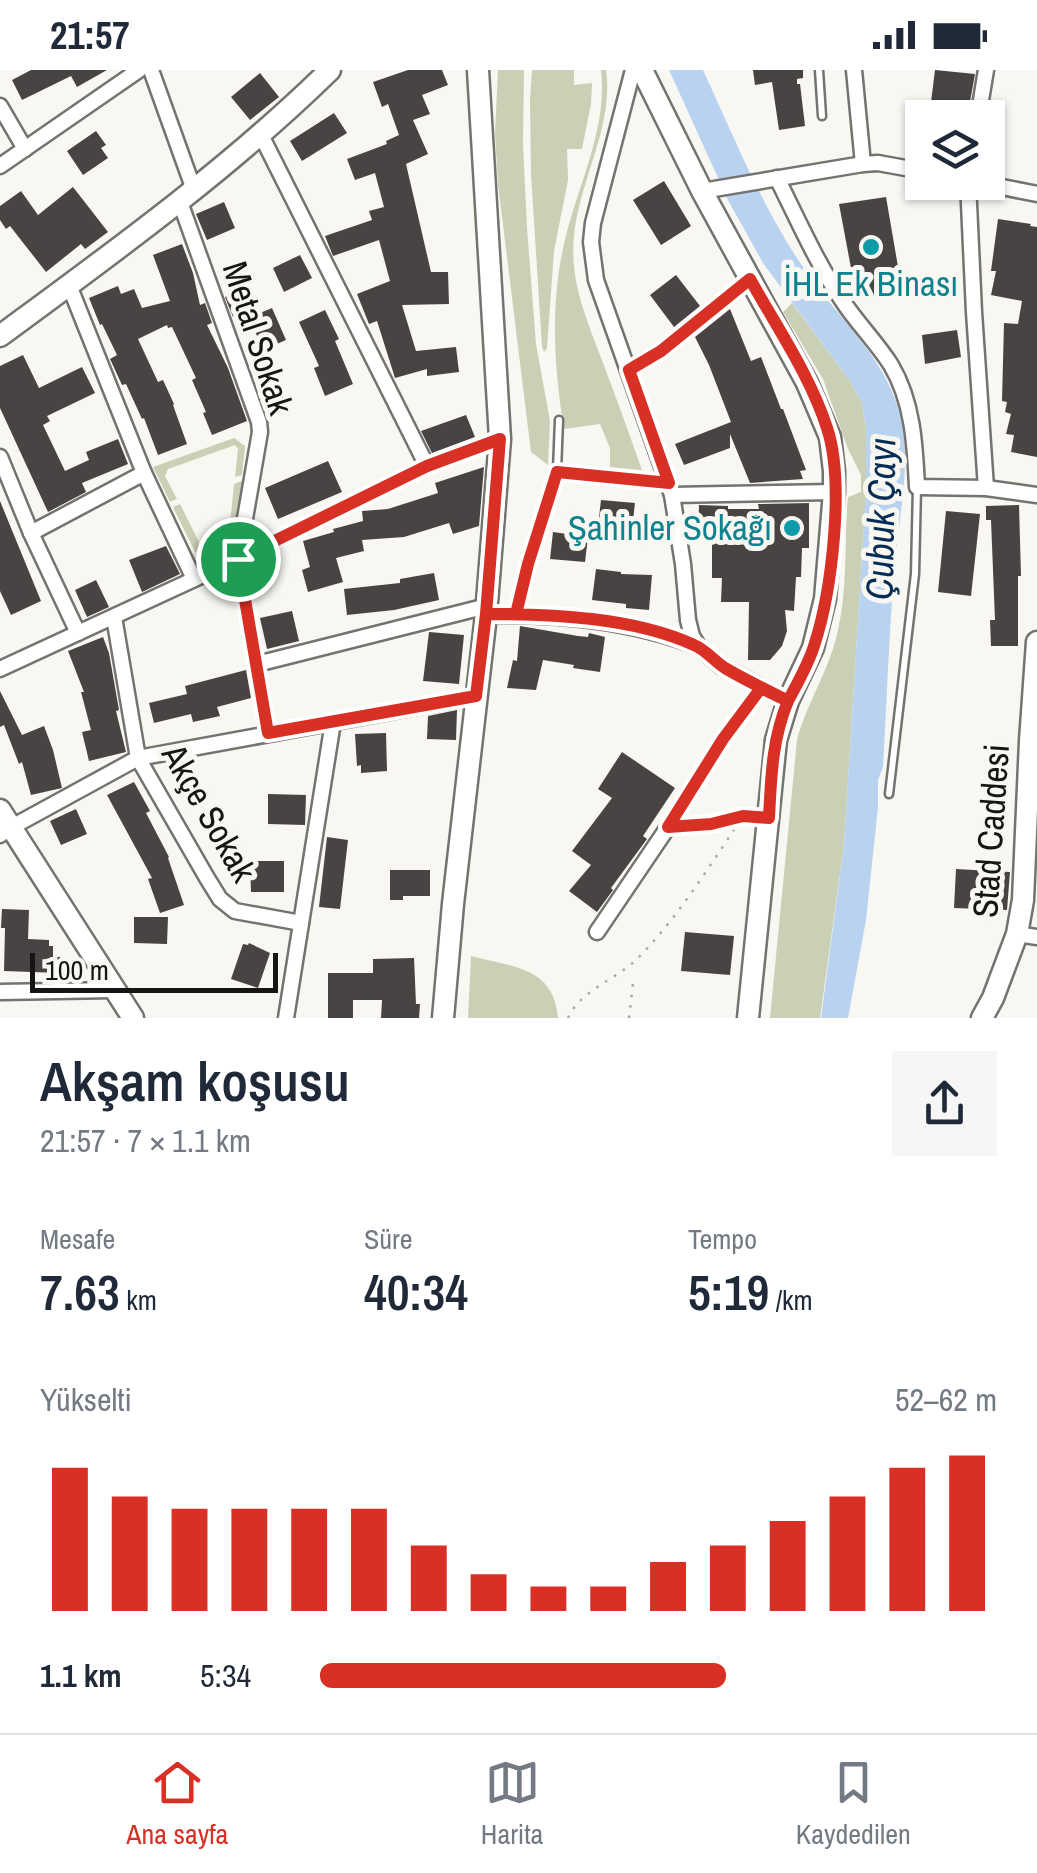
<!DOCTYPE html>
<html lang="tr">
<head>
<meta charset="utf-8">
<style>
  :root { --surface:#fff; --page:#f6f6f7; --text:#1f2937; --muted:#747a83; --line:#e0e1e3; --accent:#d93025 }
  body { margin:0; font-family:"Archivo Narrow",sans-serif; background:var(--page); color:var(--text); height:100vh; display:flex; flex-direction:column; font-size:38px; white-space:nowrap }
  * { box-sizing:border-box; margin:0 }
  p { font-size:32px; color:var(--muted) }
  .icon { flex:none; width:55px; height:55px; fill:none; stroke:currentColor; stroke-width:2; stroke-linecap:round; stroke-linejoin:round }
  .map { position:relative; height:948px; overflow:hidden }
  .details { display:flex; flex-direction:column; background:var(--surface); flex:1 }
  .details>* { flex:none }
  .tools { position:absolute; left:905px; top:30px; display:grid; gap:20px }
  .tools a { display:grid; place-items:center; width:100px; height:100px; border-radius:0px; background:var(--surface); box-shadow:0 2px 8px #0004; font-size:50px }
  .scale { position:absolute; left:30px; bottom:25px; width:248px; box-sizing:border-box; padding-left:10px; border:5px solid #161514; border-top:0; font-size:28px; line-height:35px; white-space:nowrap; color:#161514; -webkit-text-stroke:8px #f8f7f2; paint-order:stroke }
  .pin { position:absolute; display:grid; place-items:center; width:85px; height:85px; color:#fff; margin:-42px; border:5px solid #fff; border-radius:50%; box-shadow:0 2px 10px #0007 }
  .round { display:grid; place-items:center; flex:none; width:105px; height:105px; border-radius:0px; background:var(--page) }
  .overview { display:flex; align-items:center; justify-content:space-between; height:170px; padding:0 40px }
  h1 { font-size:55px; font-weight:600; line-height:75px }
  .figures { display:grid; grid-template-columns:repeat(3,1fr); gap:15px; height:170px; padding:10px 40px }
  .figures div { display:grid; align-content:center }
  .figures b { font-size:50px; font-weight:600 }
  .figures small { font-size:28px; font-weight:400 }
  .figures p { font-size:28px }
  .chart { height:280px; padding:20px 40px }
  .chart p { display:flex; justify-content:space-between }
  .chart svg { width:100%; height:180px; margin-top:10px; stroke:var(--accent); stroke-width:6 }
  ul { padding:0 40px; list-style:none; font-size:32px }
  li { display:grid; grid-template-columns:160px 120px 1fr; align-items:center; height:75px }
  li i { height:25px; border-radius:12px; background:var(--accent) }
  .status { display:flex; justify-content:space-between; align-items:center; height:70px; padding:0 50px; background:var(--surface); direction:ltr }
  .status svg { height:28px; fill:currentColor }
  .tabs { display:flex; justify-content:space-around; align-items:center; height:140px; border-top:2px solid var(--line); background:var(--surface); font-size:28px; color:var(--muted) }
  .tabs a { display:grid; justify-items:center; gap:5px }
  .tabs .active { color:var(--accent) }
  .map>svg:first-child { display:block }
</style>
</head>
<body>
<div class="status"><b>21:57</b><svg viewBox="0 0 49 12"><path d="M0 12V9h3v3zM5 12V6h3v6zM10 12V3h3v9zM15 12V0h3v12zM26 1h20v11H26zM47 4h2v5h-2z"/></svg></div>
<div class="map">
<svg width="1037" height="948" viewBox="0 0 1037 948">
  <rect width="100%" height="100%" fill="#f8f7f2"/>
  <g fill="#cad0b5">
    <polygon points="498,0 524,0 523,74 527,158 536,274 550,351 548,395 531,382 498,114 495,63"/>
    <polygon points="532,0 574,0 574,15 592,13 591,34 582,79 567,79 568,110 554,181 547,278 544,282 542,277 531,104 530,30"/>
    <path d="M601 0H606C614 57 579 111 574 166 569 212 588 252 603 293 617 330 630 366 643 403L610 400V378L600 354 564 359C554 298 550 235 564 174 577 116 608 60 601 0Z"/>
    <path d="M792 233 850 311 862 333 866 358V422L844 775 820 948H770L797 670C807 632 830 599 838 560 848 516 844 471 848 427L861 422V405L848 379 823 309 783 242Z"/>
    <polygon points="234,368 245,376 242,405 235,407 238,379 235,375 168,399 165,406 177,429 170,432 153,397"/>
    <path d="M242 411C238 447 245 487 195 482L173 437 180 434 200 474C210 475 223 471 229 464L234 414Z"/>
    <path d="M471 886C513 897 554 897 558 948H468Z"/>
  </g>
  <path fill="#b8d2f0" d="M669 0H703C734 67 764 142 807 203 839 249 883 285 899 341 913 386 899 446 895 492 889 560 887 629 883 697L878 710V737L866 850 848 948H821L844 775 866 422V358L862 333 850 311 763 193 729 132Z"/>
  <g fill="#484443">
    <polygon points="31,0 107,0 77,17 71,6 22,30 12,10"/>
    <polygon points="408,0 442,0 448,15 422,25 430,44 413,50 428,84 406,94 431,202 448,202 449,234 402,235 416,281 456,277 459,302 427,306 427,299 395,308 377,251 369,254 357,224 390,211 379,170 333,186 325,166 372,150 369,141 384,137 375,103 355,110 347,89 387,74 386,71 399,65 388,34 382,37 373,12"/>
    <polygon points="753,0 803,0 803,8 797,9 797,14 800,14 805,56 779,60 772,12 755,15"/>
    <polygon points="935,0 975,4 969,37 931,32"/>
    <polygon points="260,3 279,27 250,50 231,27"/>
    <polygon points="334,43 347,63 302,91 290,71"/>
    <polygon points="96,61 106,75 101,78 108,88 83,105 67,81"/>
    <polygon points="664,111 691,156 661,175 633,130"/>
    <polygon points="73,117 108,162 85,179 81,174 46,202 10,156 6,159 0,150 0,136 21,121 38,145"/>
    <polygon points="886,127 902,220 857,230 839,134"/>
    <polygon points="224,132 235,158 207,170 196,144"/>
    <polygon points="998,149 1031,154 1030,156 1037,157 1037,387 1011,382 1014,365 1006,364 1011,344 1005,342 1007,332 1002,331 1004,253 1018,254 1022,231 991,225 996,201 991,201"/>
    <polygon points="182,174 193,203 200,235 205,233 212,253 207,255 228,298 247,351 212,365 203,343 206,342 192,310 196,308 172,257 168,258 167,255 138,269 158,312 163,310 174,334 173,335 187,374 158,385 144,348 142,349 126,314 122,315 111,291 110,289 117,285 102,254 100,255 89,228 118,216 121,224 134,219 142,238 170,231 153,185"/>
    <polygon points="300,185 312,208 284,222 273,198"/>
    <polygon points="676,205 700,236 674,257 650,225"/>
    <polygon points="253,218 260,243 272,238 286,270 263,280 247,242 233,247 225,227"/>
    <polygon points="730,239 751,291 761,287 781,339 783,339 806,400 800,401 803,409 750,413 730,364 730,378 684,395 675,374 731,352 709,295 695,267"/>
    <polygon points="325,240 339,269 335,271 353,314 325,326 314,298 319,296 299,252"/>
    <polygon points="957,260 961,287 925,294 922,265"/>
    <polygon points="23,285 39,318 82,297 95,323 47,346 50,351 43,355 65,401 89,390 86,382 118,369 128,394 82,413 86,422 48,442 0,338 0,296"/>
    <polygon points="466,345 475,367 432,383 421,361"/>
    <polygon points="328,391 342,422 278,449 265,418"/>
    <polygon points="484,397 479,456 453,464 449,453 404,467 362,470 364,481 336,488 343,512 308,522 302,500 310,497 303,471 334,462 333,459 363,451 362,441 388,439 438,423 435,413"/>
    <polygon points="601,430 635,433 631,468 597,465"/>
    <polygon points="0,431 41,531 11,545 0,521"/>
    <polygon points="809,433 809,478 802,478 801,507 796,507 794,541 785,540 787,561 782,576 770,590 748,590 749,532 721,532 722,508 712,508 712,465 698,465 699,435 728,436 728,439 759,439 758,434"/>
    <polygon points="1019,435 1021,506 1018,506 1018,576 991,576 990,550 995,550 991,450 986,450 986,436"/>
    <polygon points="946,441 980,444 971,526 938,522"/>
    <polygon points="553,462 588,467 585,492 550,489"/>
    <polygon points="166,476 180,504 142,522 129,490"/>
    <polygon points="596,499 621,502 621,504 652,505 649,540 626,538 626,534 592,530"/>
    <polygon points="434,503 439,530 394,540 347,545 344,519 400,513 400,509"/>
    <polygon points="96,510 109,537 87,547 75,520"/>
    <polygon points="292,541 299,571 267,579 260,548"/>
    <polygon points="520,556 578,566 588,567 589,563 605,567 600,602 573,598 574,595 543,590 536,620 507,618 513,590 517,591"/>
    <polygon points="429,562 464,565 459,614 423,611"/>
    <polygon points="103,567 109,583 119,640 116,641 126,682 89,691 82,662 91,660 81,622 84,622 68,581"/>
    <polygon points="246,600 251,628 217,637 220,646 193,652 191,644 154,653 149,633 187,624 185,616"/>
    <polygon points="0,621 22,665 44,656 53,680 62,718 31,725 22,692 19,694 4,655 0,657"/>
    <polygon points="457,640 456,670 427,669 428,646"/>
    <polygon points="386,663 387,701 361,703 361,695 357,696 355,664"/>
    <polygon points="622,682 675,718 643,766 647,769 611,818 613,820 597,842 569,821 591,795 572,781 612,728 598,719"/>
    <polygon points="134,712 150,741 146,743 169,787 168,788 184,835 160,843 148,809 152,808 107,725"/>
    <polygon points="268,724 306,725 305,755 268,754"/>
    <polygon points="76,739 87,764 61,775 50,751"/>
    <polygon points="327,767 348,770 340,839 319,837"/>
    <polygon points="250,791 284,791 284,822 251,822"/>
    <polygon points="956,799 1010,802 1007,840 954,838"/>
    <polygon points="390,800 430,800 430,826 403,826 403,830 390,830"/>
    <polygon points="2,839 29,840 28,869 49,870 49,876 53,876 53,887 60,887 60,903 4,901 5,858 1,858"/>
    <polygon points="134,847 168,847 167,874 134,873"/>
    <polygon points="685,862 734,866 730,905 681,901"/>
    <polygon points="249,873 270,883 258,918 231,909 243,874 248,875"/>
    <polygon points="414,888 416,934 420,934 419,948 381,948 382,930 353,930 353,948 328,948 328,903 373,903 373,889"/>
  </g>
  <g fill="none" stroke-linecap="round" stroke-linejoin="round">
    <defs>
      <g id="lane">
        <polyline points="819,0 822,46"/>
        <polyline points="557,401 559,350"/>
        <polyline points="889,724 915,504 917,417"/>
        <polyline points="669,757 711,753 743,746 766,748"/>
      </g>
      <g id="street">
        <polyline points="151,0 194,120"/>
        <polyline points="633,0 593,153 591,172 596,210 672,425 683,494 688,550 692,566 699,577 721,596 788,631"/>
        <polyline points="854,0 863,94"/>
        <polyline points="0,36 25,79"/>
        <polyline points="978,48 986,0"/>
        <polyline points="261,65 427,396"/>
        <polyline points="0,96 139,0"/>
        <path d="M777 108C798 150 817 194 844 233 858 254 877 273 891 295 913 332 915 375 917 417L986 418 1037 425"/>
        <polyline points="968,112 974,242 986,418"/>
        <polyline points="977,112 1037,124"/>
        <polyline points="702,121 863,94 878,93 922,101"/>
        <polyline points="180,132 259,352 260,362 238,489 268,663"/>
        <polyline points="69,215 144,403 194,509"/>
        <polyline points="629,300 661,281 750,209"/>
        <polyline points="0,387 31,463 78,563"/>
        <polyline points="672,425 834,422"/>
        <polyline points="31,463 144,403"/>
        <polyline points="516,544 528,494 557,402 669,413"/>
        <path d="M486 545C558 544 631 550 699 577"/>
        <polyline points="114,547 138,688 207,808 220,829 235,841 301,853"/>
        <polyline points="257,594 487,536"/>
        <polyline points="0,599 238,489 427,396 500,369"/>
        <polyline points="0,765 10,758 138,688 476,626"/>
        <polyline points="597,862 668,757 723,669 761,618"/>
        <polyline points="1017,864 1037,867"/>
        <polyline points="0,922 114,920"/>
        <polyline points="286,948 333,652"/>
      </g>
      <g id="secondary">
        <polyline points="642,0 702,121 807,313 830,367 834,401 834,422 825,529 813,578 788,631 776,670 748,948"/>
        <path d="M0 266C114 182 229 99 330 0"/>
        <polyline points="0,740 133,948"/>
        <polyline points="443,948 453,834 486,545 500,369 478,0"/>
        <polyline points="982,948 993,928 1017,864 1023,830 1030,671 1037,572"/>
      </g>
    </defs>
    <use href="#lane" stroke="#74736f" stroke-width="11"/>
    <use href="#street" stroke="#74736f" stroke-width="19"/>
    <use href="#secondary" stroke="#74736f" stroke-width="25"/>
    <g stroke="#a9a8a4" stroke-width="2.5" stroke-dasharray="2.5 8" stroke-linecap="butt">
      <path d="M568 948C581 919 617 910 639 887 676 849 705 803 734 760"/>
      <polyline points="629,948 633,913"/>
    </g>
    <use href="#lane" stroke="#fff" stroke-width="6"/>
    <use href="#street" stroke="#fff" stroke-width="14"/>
    <use href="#secondary" stroke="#fff" stroke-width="20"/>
  </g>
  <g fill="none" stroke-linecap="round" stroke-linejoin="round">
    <defs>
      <path id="route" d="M238 489 268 663 476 626 486 544C552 544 633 547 694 575 706 580 714 591 725 598 745 610 767 620 788 631 772 669 771 708 769 748L743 746 711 754 668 757 723 669 761 618 788 631C797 614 808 595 814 576 832 521 845 412 827 358 810 305 776 256 750 209L661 281 629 300 669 413 557 402 528 494 516 544H486L500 369 427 396 238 489"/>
    </defs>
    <use href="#route" stroke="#fff" stroke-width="20"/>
    <use href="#route" stroke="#d93025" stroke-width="12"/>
  </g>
  <g fill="#0f9aa8" stroke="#f8f7f2" stroke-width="4">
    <circle cx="871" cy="177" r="10"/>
    <circle cx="792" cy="458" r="10"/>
  </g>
  <g text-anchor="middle" stroke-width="10" stroke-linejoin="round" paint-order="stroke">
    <g font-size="35" fill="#0d838f" stroke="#f8f7f2">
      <text x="871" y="226">İHL Ek Binası</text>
      <text x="772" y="470" text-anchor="end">Şahinler Sokağı</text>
    </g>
    <g font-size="35" fill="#161514" stroke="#f8f7f2">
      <text transform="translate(258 268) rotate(72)" y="12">Metal Sokak</text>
      <text transform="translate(209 743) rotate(60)" y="12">Akçe Sokak</text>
      <text transform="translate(991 761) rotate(-86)" y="12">Stad Caddesi</text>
    </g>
    <g font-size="38" font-style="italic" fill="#062e54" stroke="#f8f7f2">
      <text transform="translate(881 449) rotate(-89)" y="13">Çubuk Çayı</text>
    </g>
  </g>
</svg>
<div class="tools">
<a><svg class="icon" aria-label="layers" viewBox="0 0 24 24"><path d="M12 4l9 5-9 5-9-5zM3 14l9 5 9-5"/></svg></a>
</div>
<div class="scale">100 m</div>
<div class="pin" style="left:238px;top:489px;background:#1e9e55"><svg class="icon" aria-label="arrive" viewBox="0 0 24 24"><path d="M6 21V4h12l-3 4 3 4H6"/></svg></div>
</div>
<section class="details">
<div class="overview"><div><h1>Akşam koşusu</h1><p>21:57 · 7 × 1.1 km</p></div><a class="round"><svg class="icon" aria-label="share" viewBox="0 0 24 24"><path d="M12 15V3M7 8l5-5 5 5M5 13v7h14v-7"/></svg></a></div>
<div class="figures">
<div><p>Mesafe</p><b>7.63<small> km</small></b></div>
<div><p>Süre</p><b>40:34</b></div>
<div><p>Tempo</p><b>5:19<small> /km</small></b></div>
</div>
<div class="chart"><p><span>Yükselti</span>52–62 m</p>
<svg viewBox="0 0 160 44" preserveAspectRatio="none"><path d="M5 44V9M15 44V16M25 44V19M35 44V19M45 44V19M55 44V19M65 44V28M75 44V35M85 44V38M95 44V38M105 44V32M115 44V28M125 44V22M135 44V16M145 44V9M155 44V6"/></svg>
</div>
<ul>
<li><b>1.1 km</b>5:34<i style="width:60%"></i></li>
</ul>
</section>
<nav class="tabs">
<a class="active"><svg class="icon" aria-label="home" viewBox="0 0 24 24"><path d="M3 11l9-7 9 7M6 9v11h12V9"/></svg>Ana sayfa</a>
<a><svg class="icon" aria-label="map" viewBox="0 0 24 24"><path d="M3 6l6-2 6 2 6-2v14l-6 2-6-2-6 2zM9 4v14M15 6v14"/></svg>Harita</a>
<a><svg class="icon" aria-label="saved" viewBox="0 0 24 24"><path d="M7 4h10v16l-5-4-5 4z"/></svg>Kaydedilen</a>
</nav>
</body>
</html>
